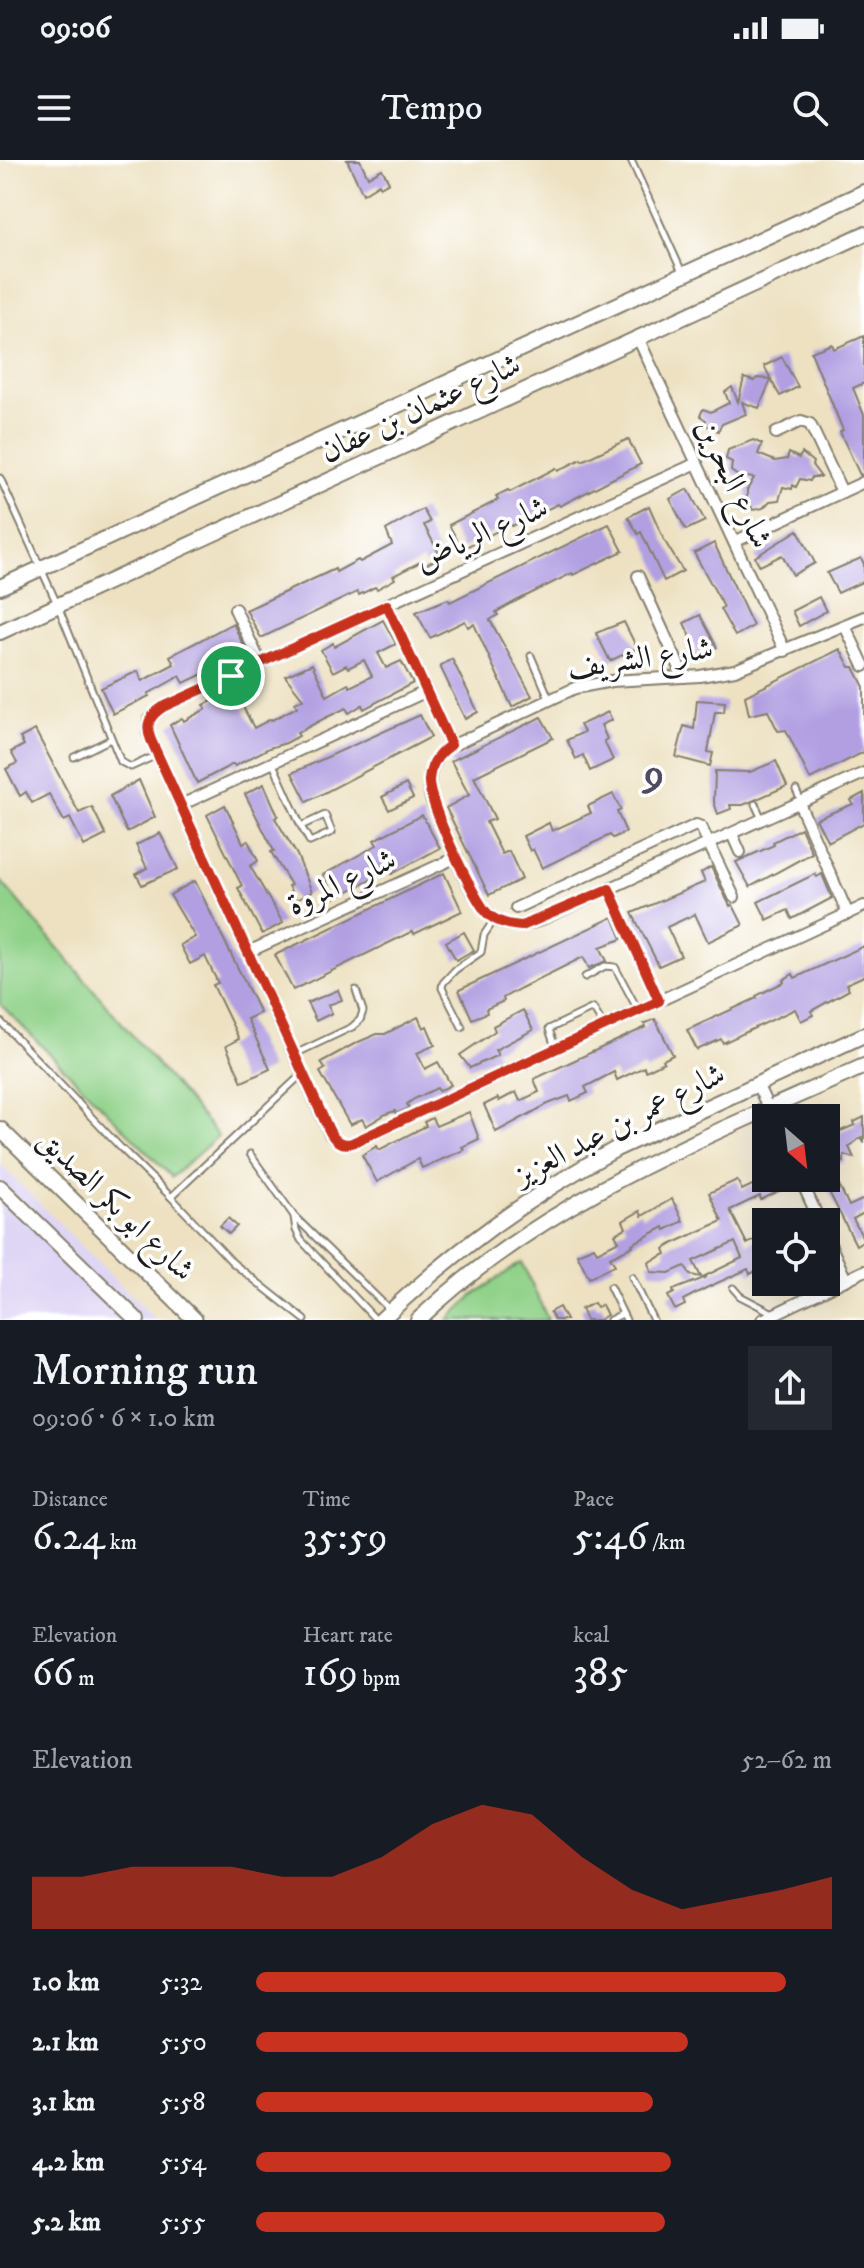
<!DOCTYPE html>
<html lang="en">
<head>
<meta charset="utf-8">
<style>
  :root { --surface:#171b24; --page:#242831; --text:#f1f3f6; --muted:#9ea1a6; --accent:#c8321e }
  body { margin:0; font-family:"IM FELL DW Pica",Amiri,serif; background:var(--page); color:var(--text); height:100vh; display:flex; flex-direction:column; font-size:30px; white-space:nowrap }
  * { box-sizing:border-box; margin:0 }
  p { font-size:26px; color:var(--muted) }
  .icon { flex:none; width:44px; height:44px; fill:none; stroke:currentColor; stroke-width:2; stroke-linecap:round; stroke-linejoin:round }
  .map { position:relative; height:1160px; overflow:hidden }
  .details { display:flex; flex-direction:column; background:var(--surface); flex:1 }
  .details>* { flex:none }
  .needle { width:52px; rotate:152deg }
  .controls { position:absolute; left:752px; top:944px; display:grid; gap:16px }
  .controls a { display:grid; place-items:center; width:88px; height:88px; border-radius:0px; background:var(--surface); box-shadow:0 8px 32px #0002; font-size:40px }
  .pin { position:absolute; display:grid; place-items:center; width:68px; height:68px; color:#fff; margin:-34px; border:4px solid #fff; border-radius:50%; box-shadow:0 2px 8px #0007 }
  .round { display:grid; place-items:center; flex:none; width:84px; height:84px; border-radius:0px; background:var(--page) }
  .head { display:flex; align-items:center; justify-content:space-between; height:136px; padding:0 32px }
  h1 { font-size:44px; font-weight:600; line-height:60px }
  .figures { display:grid; grid-template-columns:repeat(3,1fr); gap:12px; height:136px; padding:8px 32px }
  .figures div { display:grid; align-content:center }
  .figures b { font-size:40px; font-weight:600 }
  .figures small { font-size:22px; font-weight:400 }
  .figures p { font-size:22px }
  .chart { height:224px; padding:16px 32px }
  .chart p { display:flex; justify-content:space-between }
  .chart svg { width:100%; height:144px; margin-top:8px; fill:var(--accent); opacity:.7 }
  ul { padding:0 32px; list-style:none; font-size:26px }
  li { display:grid; grid-template-columns:128px 96px 1fr; align-items:center; height:60px }
  li i { height:20px; border-radius:10px; background:var(--accent) }
  .status { display:flex; justify-content:space-between; align-items:center; height:56px; padding:0 40px; background:var(--surface); direction:ltr }
  .status svg { height:22px; fill:currentColor }
  header { display:flex; justify-content:space-between; align-items:center; height:104px; padding:0 32px; background:var(--surface); font-size:36px; font-weight:600 }
  .map>svg:first-child { display:block }
</style>
</head>
<body>
<div class="status"><b>09:06</b><svg viewBox="0 0 49 12"><path d="M0 12V9h3v3zM5 12V6h3v6zM10 12V3h3v9zM15 12V0h3v12zM26 1h20v11H26zM47 4h2v5h-2z"/></svg></div>
<header><svg class="icon" aria-label="menu" viewBox="0 0 24 24"><path d="M4 6h16M4 12h16M4 18h16"/></svg>Tempo<svg class="icon" aria-label="search" viewBox="0 0 24 24"><circle cx="10" cy="10" r="6"/><path d="M15 15l6 6"/></svg></header>
<div class="map">
<svg width="864" height="1160" viewBox="0 0 864 1160">
  <rect width="100%" height="100%" fill="#fff"/>
  <filter id="ink" filterUnits="userSpaceOnUse"><feTurbulence type="fractalNoise" baseFrequency=".0125" numOctaves="2"/><feDisplacementMap in="SourceGraphic" scale="16" xChannelSelector="R" yChannelSelector="G"/><feConvolveMatrix kernelMatrix="1 2 1 2 8 2 1 2 1" color-interpolation-filters="sRGB"/></filter>
  <filter id="wash" filterUnits="userSpaceOnUse"><feTurbulence type="fractalNoise" baseFrequency=".006" numOctaves="4" result="noise"/><feDisplacementMap in="SourceGraphic" scale="32" xChannelSelector="R" yChannelSelector="G"/><feGaussianBlur stdDeviation="1.8" result="paint"/><feColorMatrix in="noise" values="0 0 0 0 0 0 0 0 0 0 0 0 0 0 0 0 0 1.4 0 .05"/><feComposite in="paint" operator="in"/></filter>
  <g filter="url(#wash)">
    <rect width="100%" height="100%" fill="#ede1c1"/>
    <polygon fill="#dfd5f5" points="0,1004 156,1160 0,1160"/>
    <g fill="#90d289" stroke="#567752" stroke-width="2">
      <polygon points="0,720 218,976 172,1017 0,844"/>
      <polygon points="522,1102 548,1160 448,1160 475,1134"/>
    </g>
    <g id="blocks">
      <g fill="#b19fe2">
        <polygon points="347,0 360,0 368,17 382,9 389,22 380,27 379,24 363,34"/>
        <polygon points="864,176 864,223 853,228 864,255 864,314 860,315 840,272 843,270 811,192 832,184 834,189"/>
        <polygon points="782,197 798,227 780,236 771,220 759,248 742,242 746,254 722,264 718,271 704,264 706,260 700,256 703,249 711,252 729,243 725,232 732,227 738,242 744,218 754,221 757,218 771,219 764,206"/>
        <polygon points="628,279 641,304 560,346 558,344 512,366 511,364 462,389 449,365 498,340 496,336 508,330 510,332 556,308 558,311 581,299 582,301"/>
        <polygon points="753,280 762,284 758,294 775,301 787,299 789,293 799,298 802,293 813,302 812,305 821,317 812,317 810,321 800,319 796,327 793,325 792,329 783,327 779,340 770,341 763,348 753,350 747,339 747,330 754,318 738,316 731,311 732,302 726,299 728,290"/>
        <polygon points="688,329 705,361 686,370 670,339"/>
        <polygon points="649,346 664,380 683,411 664,421 641,372 638,374 628,357"/>
        <polygon points="423,349 430,362 424,365 441,397 425,405 422,401 393,416 395,419 377,429 375,427 359,435 357,432 261,478 246,450 335,409 336,412 358,400 360,402 392,385 386,370"/>
        <polygon points="609,364 623,391 573,415 572,413 518,440 496,452 498,455 490,460 532,536 512,547 474,464 468,467 465,461 430,478 416,452 448,439 450,442"/>
        <polygon points="798,370 815,403 793,415 782,395 760,406 755,397"/>
        <polygon points="714,383 753,466 735,476 720,449 724,447 694,393"/>
        <polygon points="861,398 864,404 864,421 838,433 827,413"/>
        <polygon points="819,437 826,451 799,466 792,451"/>
        <polygon points="700,455 717,487 700,497 684,463"/>
        <polygon points="383,460 396,484 378,493 386,508 401,501 413,523 364,549 362,545 349,553 346,548 323,559 297,573 299,576 286,583 269,588 235,606 233,604 197,623 170,565 182,558 184,561 206,549 204,545 234,530 254,568 271,559 272,560 297,547 295,543 303,539 285,516 312,504 327,536 348,524 350,527 372,516 364,500 348,508 346,505 333,512 321,490 333,483 334,487"/>
        <polygon points="624,462 637,488 610,501 596,473"/>
        <polygon points="233,463 247,493 184,523 180,516 148,534 149,536 113,554 101,528 138,511 142,521 174,504 170,496"/>
        <polygon points="840,489 850,507 854,507 864,527 864,592 810,619 786,570 778,571 768,551 749,555 745,536"/>
        <polygon points="452,499 478,552 465,559 440,506"/>
        <polygon points="697,540 725,542 724,552 715,552 708,592 713,593 710,606 676,597 684,566 694,569"/>
        <polygon points="608,552 612,560 601,565 607,579 604,581 613,600 590,611 583,595 576,599 567,580 584,572 580,565"/>
        <polygon points="420,555 431,577 307,642 292,613"/>
        <polygon points="541,557 553,578 474,617 495,659 486,662 502,694 509,691 522,719 489,735 446,648 469,635 451,601"/>
        <polygon points="35,570 79,653 92,647 106,675 84,686 70,658 64,661 49,634 32,643 26,632 20,636 6,609 17,603 11,592 24,585 20,578"/>
        <polygon points="776,601 787,626 743,645 730,645 731,649 718,654 714,642 715,611 750,612"/>
        <polygon points="139,620 155,657 127,672 110,636"/>
        <polygon points="264,624 278,656 275,658 297,695 312,732 296,740 288,726 291,725 271,692 274,691 245,634"/>
        <polygon points="406,624 413,638 389,650 382,637"/>
        <polygon points="864,633 864,663 828,682 816,659 853,644 851,640"/>
        <polygon points="613,634 621,650 617,652 626,672 613,678 610,675 542,708 533,689 530,691 523,676 549,663 552,671 591,653 588,646"/>
        <polygon points="225,645 243,683 248,681 258,701 250,706 283,763 262,774 238,728 242,726 207,655"/>
        <polygon points="422,655 440,688 392,714 390,710 335,738 323,715 377,685 374,680"/>
        <polygon points="801,668 812,693 750,727 736,702 774,685 773,682"/>
        <polygon points="160,673 178,709 142,725 136,714 147,708 136,685"/>
        <polygon points="711,707 727,740 730,746 733,745 743,765 708,782 695,754 667,767 681,796 659,806 632,753 705,722 701,713"/>
        <polygon points="444,713 462,751 414,774 413,771 293,830 275,795"/>
        <polygon points="815,714 817,717 822,714 832,738 792,759 788,750 767,760 758,742"/>
        <polygon points="195,721 260,853 247,859 270,909 242,922 226,886 239,879 213,825 218,823 205,796 190,804 180,785 195,777 170,735"/>
        <polygon points="613,757 622,779 600,787 607,801 589,808 583,797 521,828 503,838 504,841 486,849 487,853 472,859 459,830"/>
        <polygon points="464,772 474,790 456,800 446,782"/>
        <polygon points="864,786 864,816 846,824 849,830 811,851 813,855 801,861 795,849 723,883 721,879 697,890 687,870 757,838 756,836 784,822 783,820 793,814 795,818"/>
        <polygon points="338,830 342,840 328,845 332,853 316,861 307,843"/>
        <polygon points="523,850 533,870 495,890 498,895 470,908 460,895 495,871 493,866"/>
        <polygon points="418,857 423,868 427,866 435,885 417,893 425,909 438,902 451,925 439,931 437,928 414,939 407,944 409,948 396,954 395,951 386,954 366,966 362,959 350,965 320,912 325,909 321,902 356,883 377,874 385,874"/>
        <polygon points="655,859 673,895 663,900 664,902 646,911 644,907 617,920 614,912 585,927 588,933 571,941 569,936 548,944 496,972 484,945 498,938 499,941 516,932 520,941 539,932 534,919 646,867 644,864"/>
        <polygon points="469,952 479,979 462,987 464,990 422,1008 418,999 377,1022 362,995 377,986 379,990 426,966 424,962 432,958 436,966"/>
        <polygon points="864,957 864,983 861,977 849,987 854,998 844,995 844,1002 826,1010 826,994 840,986 831,975 855,965 854,962"/>
        <polygon points="767,1018 788,1018 791,1025 761,1040 760,1036 730,1050 747,1084 762,1076 766,1085 766,1106 750,1114 748,1109 706,1128 683,1140 685,1145 675,1150 668,1136 674,1133 673,1130 707,1117 703,1117 742,1098 735,1082 693,1101 701,1117 690,1115 685,1106 669,1113 651,1112 649,1102 666,1094 664,1089 674,1083 722,1061 709,1033 737,1020 742,1030"/>
        <polygon points="838,1023 849,1046 864,1039 864,1053 853,1059 864,1080 856,1085 827,1028"/>
        <polygon points="672,1039 683,1061 665,1070 664,1067 632,1084 633,1086 610,1097 615,1105 589,1118 577,1094 594,1087 597,1092 619,1081 615,1074 626,1068 623,1061 640,1051 642,1056"/>
        <polygon points="801,1050 807,1062 771,1062 771,1061"/>
        <polygon points="228,1058 237,1066 229,1074 220,1066"/>
        <polygon points="594,1143 597,1147 602,1145 607,1155 599,1160 586,1160 581,1149"/>
        <polygon points="559,1147 566,1160 554,1160 550,1152"/>
      </g>
    </g>
  </g>
  <g filter="url(#ink)">
    <use href="#blocks" fill-opacity="0" stroke="#847e6e" stroke-width="2"/>
    <g fill="none" stroke-linecap="round" stroke-linejoin="round">
      <defs>
        <g id="lane">
          <polyline points="631,0 682,112"/>
          <polyline points="0,318 58,446 121,602 131,607 157,595"/>
          <polyline points="531,496 549,538"/>
          <polyline points="74,597 111,579"/>
          <polyline points="273,604 301,666 325,655 332,672 310,682 301,666"/>
          <polyline points="796,630 801,641"/>
          <polyline points="755,644 762,659"/>
          <polyline points="585,817 605,806 615,807 638,850"/>
          <polyline points="0,861 120,987 171,1037"/>
          <polyline points="462,867 442,828 443,823 455,810 481,792 484,775 494,760"/>
          <polyline points="555,887 549,869 593,848 604,866"/>
          <polyline points="295,894 352,867 360,860 363,851 356,830"/>
          <polyline points="302,914 171,1037 233,1103 305,1160"/>
          <polyline points="250,994 294,1056 390,1150"/>
          <polyline points="294,1057 296,1070 301,1080 376,1160"/>
          <polyline points="632,1117 653,1160"/>
          <polyline points="610,1127 626,1160"/>
          <polyline points="733,1128 740,1136 773,1153"/>
          <polyline points="610,1160 622,1154"/>
        </g>
        <g id="street">
          <polyline points="638,178 785,491"/>
          <polyline points="776,273 801,261 810,264 842,332"/>
          <path d="M697 303 163 547 149 559 148 573 151 580 330 974C336 982 342 986 352 983L864 746"/>
          <polyline points="734,382 864,322"/>
          <polyline points="638,416 684,517"/>
          <polyline points="387,445 451,585"/>
          <polyline points="235,449 260,502"/>
          <path d="M864 457 735 510 700 516 612 521 575 528 445 589C429 605 425 623 433 644 446 672 468 738 491 756 504 768 522 767 538 761L864 613"/>
          <polyline points="845,466 864,506"/>
          <polyline points="799,643 848,754"/>
          <polyline points="181,645 427,531"/>
          <polyline points="732,674 740,692"/>
          <polyline points="609,729 659,841"/>
          <polyline points="516,748 696,665 701,667 734,737"/>
          <polyline points="248,792 457,697"/>
          <polyline points="757,924 773,958"/>
          <polyline points="800,1018 820,1062"/>
          <polyline points="826,1075 846,1120"/>
          <polyline points="762,1160 864,1111"/>
        </g>
        <g id="secondary">
          <polyline points="0,427 864,32"/>
          <polyline points="0,472 864,74"/>
          <polyline points="0,969 195,1160"/>
          <polyline points="0,1027 137,1160"/>
          <path d="M381 1160C454 1091 527 1037 616 989L864 875"/>
          <path d="M418 1160C547 1037 705 978 864 906"/>
        </g>
      </defs>
      <use href="#lane" stroke="#847e6e" stroke-width="9"/>
      <use href="#street" stroke="#847e6e" stroke-width="14"/>
      <use href="#secondary" stroke="#847e6e" stroke-width="18"/>
      <use href="#lane" stroke="#fff" stroke-width="5"/>
      <use href="#street" stroke="#fff" stroke-width="10"/>
      <use href="#secondary" stroke="#fff" stroke-width="14"/>
    </g>
  </g>
  <g fill="none" stroke-linecap="round" stroke-linejoin="round" filter="url(#ink)">
    <defs>
      <path id="route" d="M387 445 451 585C439 593 430 605 429 620 427 640 473 739 488 754 498 763 510 765 522 766L609 729 659 841 352 983C339 986 333 979 328 968L151 580C145 565 149 556 163 547Z"/>
    </defs>
    <use href="#route" stroke="#fff" stroke-width="16"/>
    <use href="#route" stroke="#c8321e" stroke-width="10"/>
  </g>
  <g text-anchor="middle" stroke-width="7" stroke-linejoin="round" paint-order="stroke">
    <g font-size="32" fill="#1c1c1c" stroke="#fff">
      <text transform="translate(420 247) rotate(-25)" y="11">شارع عثمان بن عفان</text>
      <text transform="translate(735 323) rotate(65)" y="11">شارع البحرين</text>
      <text transform="translate(481 373) rotate(-24)" y="11">شارع الرياض</text>
      <text transform="translate(640 497) rotate(-8)" y="11">شارع الشريف</text>
      <text transform="translate(341 721) rotate(-25)" y="11">شارع المروة</text>
      <text transform="translate(619 963) rotate(-27)" y="11">شارع عمر بن عبد العزيز</text>
      <text transform="translate(117 1044) rotate(44)" y="11">شارع ابو بكر الصديق</text>
    </g>
    <g font-size="40" font-weight="bold" fill="#504a61" stroke="#fff">
      <text x="654" y="626">9</text>
    </g>
  </g>
</svg>
<div class="controls">
<a><svg class="needle" viewBox="-14 -14 28 28"><path d="M0-13l5 13h-10z" fill="#e53935"/><path d="M0 13l5-13h-10z" fill="#9ea1a6"/></svg></a>
<a><svg class="icon" aria-label="locate" viewBox="0 0 24 24"><circle cx="12" cy="12" r="6"/><path d="M12 2v4M12 18v4M2 12h4M18 12h4"/></svg></a>
</div>
<div class="pin" style="left:231px;top:516px;background:#1e9e55"><svg class="icon" aria-label="arrive" viewBox="0 0 24 24"><path d="M6 21V4h12l-3 4 3 4H6"/></svg></div>
</div>
<section class="details">
<div class="head"><div><h1>Morning run</h1><p>09:06 · 6 × 1.0 km</p></div><a class="round"><svg class="icon" aria-label="share" viewBox="0 0 24 24"><path d="M12 15V3M7 8l5-5 5 5M5 13v7h14v-7"/></svg></a></div>
<div class="figures">
<div><p>Distance</p><b>6.24<small> km</small></b></div>
<div><p>Time</p><b>35:59</b></div>
<div><p>Pace</p><b>5:46<small> /km</small></b></div>
</div>
<div class="figures">
<div><p>Elevation</p><b>66<small> m</small></b></div>
<div><p>Heart rate</p><b>169<small> bpm</small></b></div>
<div><p>kcal</p><b>385</b></div>
</div>
<div class="chart"><p><span>Elevation</span>52–62 m</p>
<svg viewBox="0 0 160 44" preserveAspectRatio="none"><path d="M0 44V28L10 28L20 25L30 25L40 25L50 28L60 28L70 22L80 12L90 6L100 9L110 22L120 32L130 38L140 35L150 32L160 28V44z"/></svg>
</div>
<ul>
<li><b>1.0 km</b>5:32<i style="width:92%"></i></li>
<li><b>2.1 km</b>5:50<i style="width:75%"></i></li>
<li><b>3.1 km</b>5:58<i style="width:69%"></i></li>
<li><b>4.2 km</b>5:54<i style="width:72%"></i></li>
<li><b>5.2 km</b>5:55<i style="width:71%"></i></li>
</ul>
</section>
</body>
</html>
